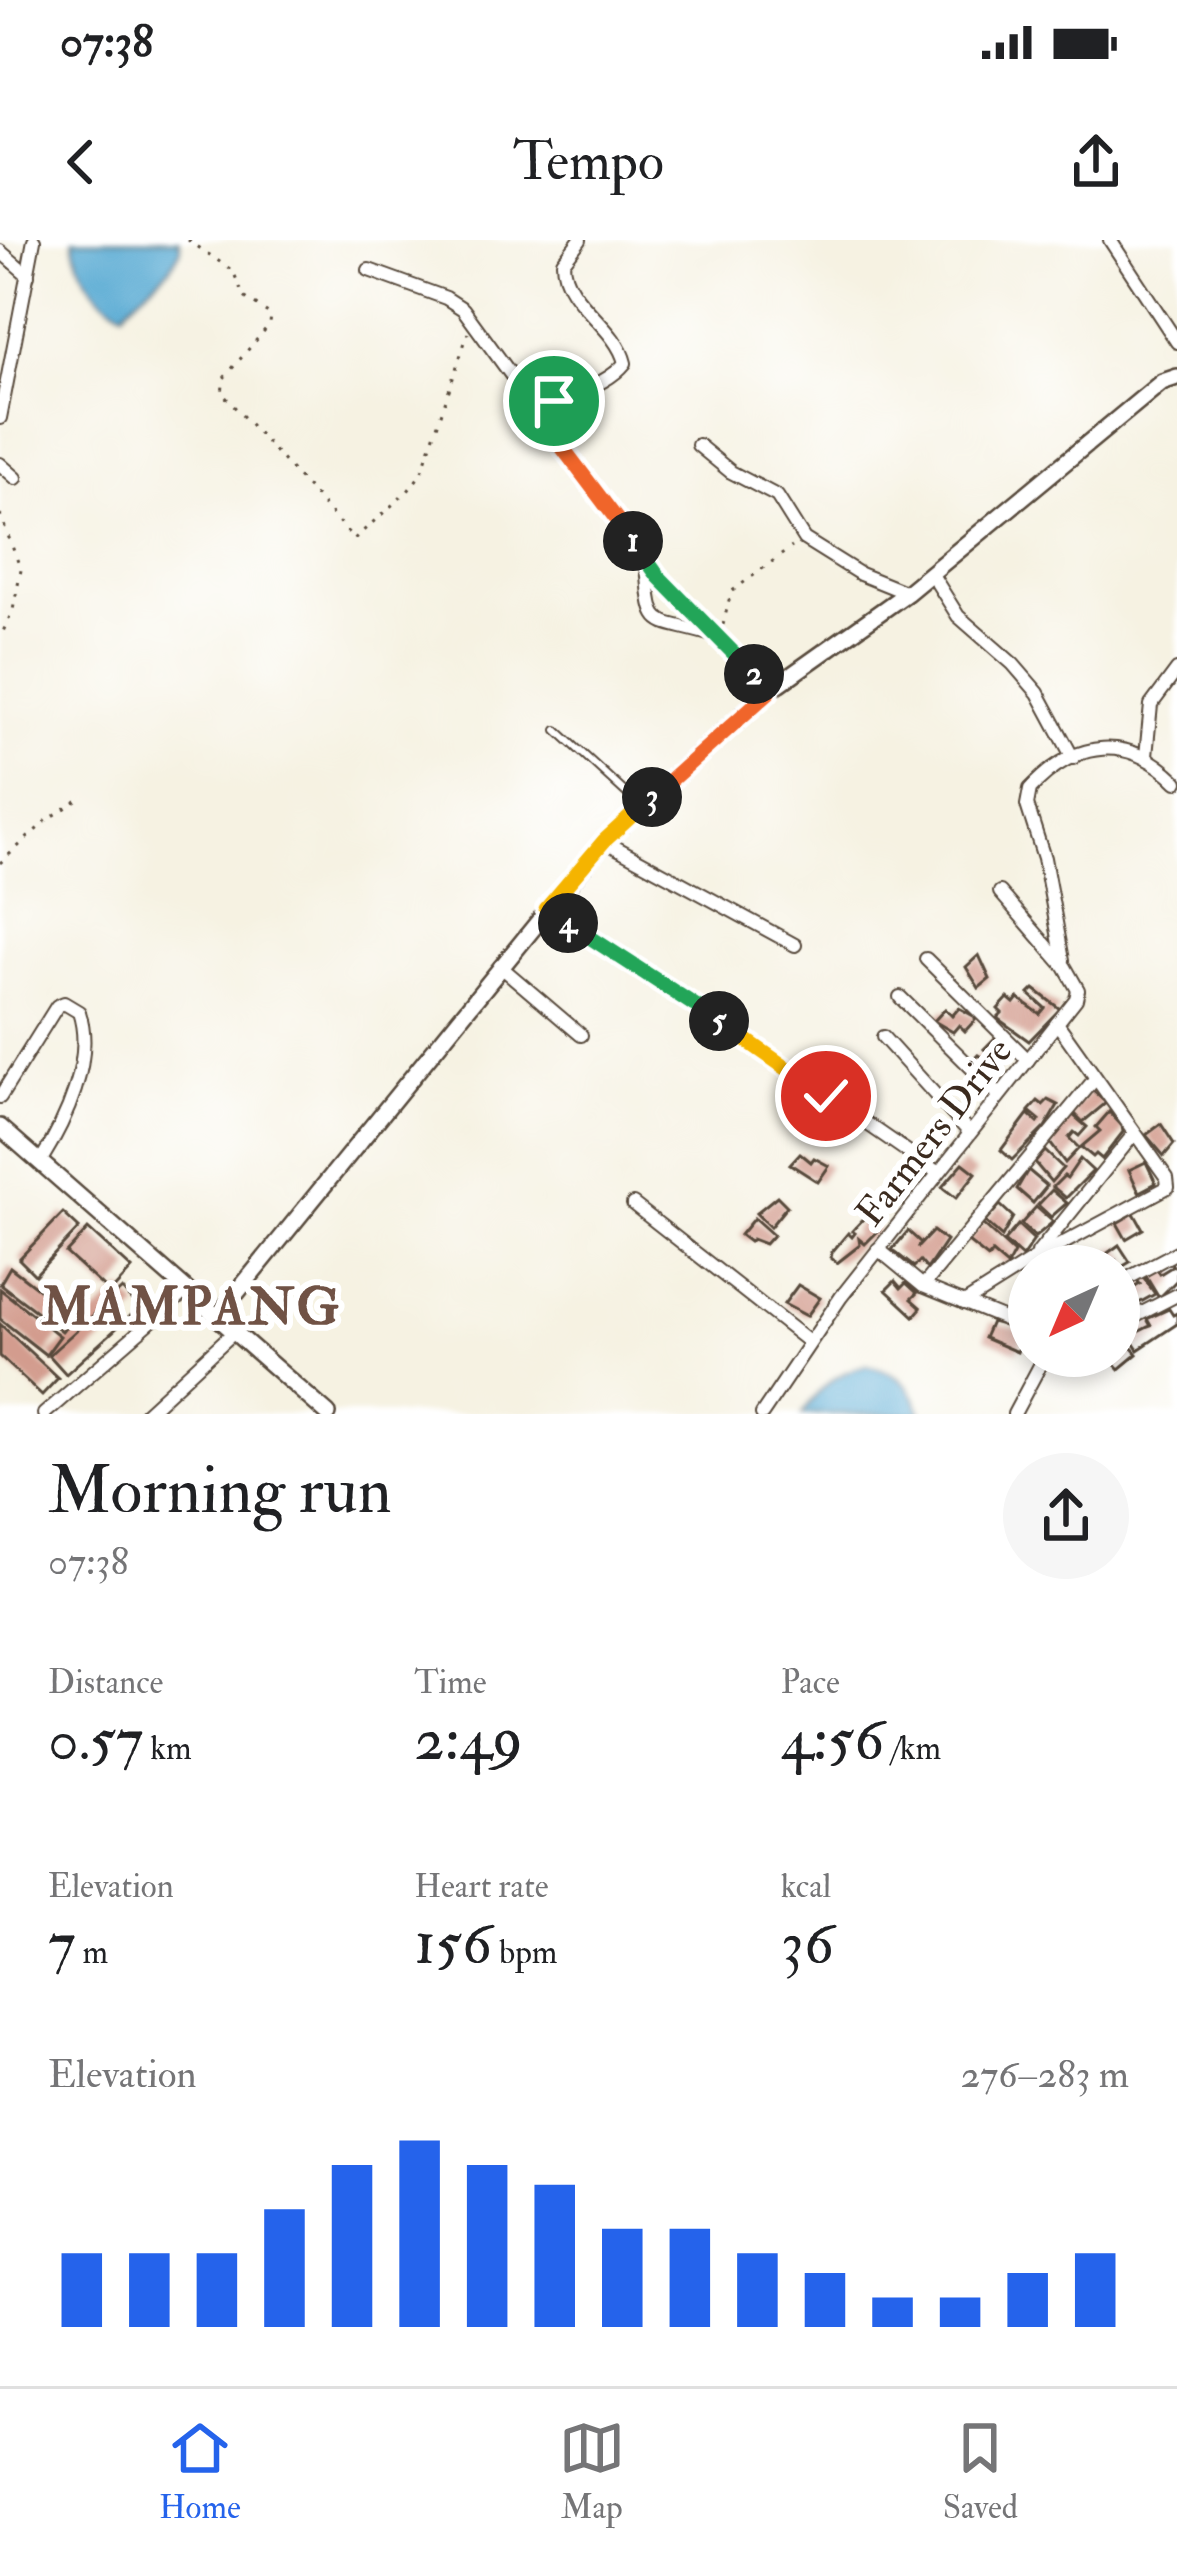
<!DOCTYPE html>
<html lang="en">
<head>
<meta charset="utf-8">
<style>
  :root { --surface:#fff; --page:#f6f6f6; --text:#202124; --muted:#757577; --line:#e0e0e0; --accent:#2563eb }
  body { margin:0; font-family:"IM FELL Double Pica",serif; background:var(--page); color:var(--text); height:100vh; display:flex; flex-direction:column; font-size:45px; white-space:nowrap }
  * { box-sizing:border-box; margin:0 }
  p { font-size:39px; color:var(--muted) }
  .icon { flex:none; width:66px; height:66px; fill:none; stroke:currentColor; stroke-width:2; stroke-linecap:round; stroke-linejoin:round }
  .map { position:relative; height:1174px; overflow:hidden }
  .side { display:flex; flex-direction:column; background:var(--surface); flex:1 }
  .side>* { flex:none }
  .needle { width:78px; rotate:224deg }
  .buttons { position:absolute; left:1008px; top:1005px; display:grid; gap:24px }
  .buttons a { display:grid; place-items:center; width:132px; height:132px; border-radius:50%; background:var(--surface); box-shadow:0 6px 18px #0003; font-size:60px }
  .pin { position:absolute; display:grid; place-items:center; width:102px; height:102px; color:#fff; margin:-51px; border:6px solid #fff; border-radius:50%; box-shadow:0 3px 12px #0007 }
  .km { position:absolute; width:60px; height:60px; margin:-30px; border-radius:50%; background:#222; color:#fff; font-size:33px; line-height:60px; text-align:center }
  .round { display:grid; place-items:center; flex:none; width:126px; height:126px; border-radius:63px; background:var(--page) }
  .overview { display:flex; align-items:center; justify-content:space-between; height:204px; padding:0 48px }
  h1 { font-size:66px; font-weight:600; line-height:90px }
  .figures { display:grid; grid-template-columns:repeat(3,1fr); gap:18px; height:204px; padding:12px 48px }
  .figures div { display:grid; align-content:center }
  .figures b { font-size:60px; font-weight:600 }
  .figures small { font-size:33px; font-weight:400 }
  .figures p { font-size:33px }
  .chart { height:336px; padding:24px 48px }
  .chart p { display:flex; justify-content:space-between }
  .chart svg { width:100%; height:216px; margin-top:12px; stroke:var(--accent); stroke-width:6 }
  .status { display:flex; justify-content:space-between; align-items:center; height:84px; padding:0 60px; background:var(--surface); direction:ltr }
  .status svg { height:33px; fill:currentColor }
  header { display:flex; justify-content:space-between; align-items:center; height:156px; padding:0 48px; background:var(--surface); font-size:54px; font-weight:600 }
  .dock { display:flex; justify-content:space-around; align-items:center; height:168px; border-top:3px solid var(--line); background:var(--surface); font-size:33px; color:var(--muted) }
  .dock a { display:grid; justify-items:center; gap:6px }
  .dock .active { color:var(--accent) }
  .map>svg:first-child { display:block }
</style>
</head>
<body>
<div class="status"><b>07:38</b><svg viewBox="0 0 49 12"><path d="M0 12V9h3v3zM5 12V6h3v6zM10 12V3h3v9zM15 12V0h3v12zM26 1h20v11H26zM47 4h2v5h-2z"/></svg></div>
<header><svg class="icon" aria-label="back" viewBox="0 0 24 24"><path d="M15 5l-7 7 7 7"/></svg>Tempo<svg class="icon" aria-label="share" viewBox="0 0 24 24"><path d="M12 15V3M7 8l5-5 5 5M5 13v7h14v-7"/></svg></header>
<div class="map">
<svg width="1177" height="1174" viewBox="0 0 1177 1174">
  <rect width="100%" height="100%" fill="#fff"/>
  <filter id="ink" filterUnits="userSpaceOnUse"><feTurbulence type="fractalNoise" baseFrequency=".00833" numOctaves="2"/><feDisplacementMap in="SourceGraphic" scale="24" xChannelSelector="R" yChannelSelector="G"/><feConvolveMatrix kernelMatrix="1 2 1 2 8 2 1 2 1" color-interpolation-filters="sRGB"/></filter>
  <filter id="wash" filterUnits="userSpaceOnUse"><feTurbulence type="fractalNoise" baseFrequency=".004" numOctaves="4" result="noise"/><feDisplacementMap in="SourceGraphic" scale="48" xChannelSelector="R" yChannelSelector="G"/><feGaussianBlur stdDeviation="2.7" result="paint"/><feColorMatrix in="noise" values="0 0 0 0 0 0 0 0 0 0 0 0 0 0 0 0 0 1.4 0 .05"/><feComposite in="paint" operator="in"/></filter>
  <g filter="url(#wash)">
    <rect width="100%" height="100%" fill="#f6f2e2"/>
    <g fill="#58aad3" stroke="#4a6a78" stroke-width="3">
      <path d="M73 0H179L181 9 170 28 123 71C96 61 77 28 73 0Z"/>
      <path d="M867 1125C897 1132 912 1144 922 1174H802C821 1147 834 1133 867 1125Z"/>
    </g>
    <g id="blocks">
      <g fill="#d39c8e">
        <polygon points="979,715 990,739 979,748 966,727"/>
        <polygon points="1034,749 1060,769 1029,801 997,778 1002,773 998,769 1008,758 1014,763 1018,758 1040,774 1045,768 1029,754"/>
        <polygon points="959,768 977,778 965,791 959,785 953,792 934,781 945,769 952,776"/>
        <polygon points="994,799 1011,818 990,838 972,821 978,815 993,824 996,821 984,809"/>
        <polygon points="1092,850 1106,863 1083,882 1072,871"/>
        <polygon points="1048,860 1058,865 1045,887 1012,920 1001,910 1028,874 1038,883 1040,880 1029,871 1038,861 1043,865"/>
        <polygon points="1109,872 1122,886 1123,892 1102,919 1096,914 1093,917 1081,907 1100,891 1096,887"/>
        <polygon points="1072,874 1087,887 1079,896 1074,892 1069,898 1079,908 1065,923 1050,903"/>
        <polygon points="1161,884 1174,904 1164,916 1146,895"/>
        <polygon points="1045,911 1063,928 1051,942 1035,923"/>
        <polygon points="800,913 811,922 814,918 829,926 818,942 790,924"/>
        <polygon points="1080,919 1093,931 1066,958 1053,947 1064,936 1067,938"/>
        <polygon points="1146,922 1156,943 1139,952 1129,930"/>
        <polygon points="963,923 976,933 956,958 942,947"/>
        <polygon points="1028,930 1047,946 1033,963 1017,949"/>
        <polygon points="1052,950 1067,963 1051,977 1038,965"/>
        <polygon points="777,956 787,966 770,987 756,973"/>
        <polygon points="1000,965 1013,977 1002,997 985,982"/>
        <polygon points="1036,967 1053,982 1035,997 1021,984"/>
        <polygon points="63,973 79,988 35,1035 19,1019"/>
        <polygon points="1134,973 1143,989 1126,999 1117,983"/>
        <polygon points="865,977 879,990 865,1004 859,999 860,1005 837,1023 831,1018 832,1012 848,993 852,997 855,993 852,991"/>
        <polygon points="754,978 773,995 765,1004 752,999 749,1002 740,995"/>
        <polygon points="982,984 1014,1013 1007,1026 992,1013 988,1018 968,1002"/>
        <polygon points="1018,985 1034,1000 1022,1017 1004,1001"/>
        <polygon points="88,989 132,1029 110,1053 66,1013"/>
        <polygon points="908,991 921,1003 917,1008 933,991 946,1001 927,1029 920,1021 914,1027 892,1010"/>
        <polygon points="1119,1005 1130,1022 1120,1028 1116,1021 1112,1026 1101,1026 1098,1020"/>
        <polygon points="1177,1017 1177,1040 1159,1058 1144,1033 1155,1026 1160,1034 1173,1026 1170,1021"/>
        <polygon points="10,1027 74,1076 62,1091 0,1044"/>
        <polygon points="1142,1035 1155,1054 1130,1068 1121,1055 1140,1044 1136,1039"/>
        <polygon points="895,1041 901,1048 906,1043 917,1053 911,1059 921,1068 914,1076 886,1050"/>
        <polygon points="798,1045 820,1058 807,1076 784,1064"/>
        <polygon points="0,1049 60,1096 46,1115 0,1079"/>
        <polygon points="122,1049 139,1068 66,1134 49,1115"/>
        <polygon points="1169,1069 1173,1075 1177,1073 1177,1084 1138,1110 1126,1092 1135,1086 1138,1092 1148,1087 1151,1086 1147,1079"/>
        <polygon points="991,1082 1025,1091 1017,1112 984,1098"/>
        <polygon points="0,1084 58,1138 42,1155 0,1116"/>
        <polygon points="1126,1101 1137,1114 1119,1129 1107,1116 1119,1116 1119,1107"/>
      </g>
    </g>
  </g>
  <g filter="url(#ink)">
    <use href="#blocks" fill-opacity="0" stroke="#57483b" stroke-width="3"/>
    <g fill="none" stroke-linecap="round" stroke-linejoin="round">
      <defs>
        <polyline id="service" points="557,490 639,565"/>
        <g id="minor">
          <polyline points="1110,0 1177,102"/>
          <polyline points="0,11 28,35"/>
          <polyline points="369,30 446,58 463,69 658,336 722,398 769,451"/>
          <path d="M537 174C564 153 604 149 625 123 616 85 563 62 563 22L580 0"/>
          <polyline points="0,178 34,0"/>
          <polyline points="698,205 731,232 777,256 804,299 860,334 907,353"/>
          <polyline points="0,224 16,238"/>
          <path d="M647 325C653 395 651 376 715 396"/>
          <polyline points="931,333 958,376 1013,424 1038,453 1073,518"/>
          <polyline points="1146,516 1151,465 1177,430"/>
          <polyline points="604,601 795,705"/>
          <polyline points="546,669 716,779 937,932"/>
          <polyline points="926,719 1028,820"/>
          <path d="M1063 720 1044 618 1027 565 1030 549C1076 499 1129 494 1177 542"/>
          <polyline points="500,726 581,795"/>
          <polyline points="900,757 999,855"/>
          <polyline points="883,797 969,892"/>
          <path d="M0 857 57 766 64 763 79 772C95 820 65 882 40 922"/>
          <polyline points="633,964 809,1102"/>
          <polyline points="878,1009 923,1046 1029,1089"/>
          <polyline points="1038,1013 1134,894"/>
          <polyline points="1119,1043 1177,1012"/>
          <polyline points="923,1046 1094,840"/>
          <polyline points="1119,1056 1134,1077 1177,1055"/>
          <polyline points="964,1063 1034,1019 1168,947 1167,938 1057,783"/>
          <polyline points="44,1174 186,1051"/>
          <polyline points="145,1174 234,1092"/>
          <polyline points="762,1174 841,1057 1076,759 1078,750 1065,727 1000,652"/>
          <polyline points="1014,1174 1045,1116"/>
        </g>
        <g id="tertiary">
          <polyline points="0,887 328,1174"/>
          <polyline points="217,1077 604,601 769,451 907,353 1162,142 1177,137"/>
        </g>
      </defs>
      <use href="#service" stroke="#57483b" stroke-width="10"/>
      <use href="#minor" stroke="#57483b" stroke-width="16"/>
      <use href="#tertiary" stroke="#57483b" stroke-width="20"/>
      <g stroke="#57483b" stroke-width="3" stroke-dasharray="3 9" stroke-linecap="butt">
        <polyline points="188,0 233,31 244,57 271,75 270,84 224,138 222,153 354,299 408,251 421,234 468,93"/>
        <polyline points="0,274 21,330 13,370 0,398"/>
        <polyline points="723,385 731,352 792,307"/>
        <polyline points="0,623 47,580 78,560"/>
      </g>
      <use href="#service" stroke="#fff" stroke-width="6"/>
      <use href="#minor" stroke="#fff" stroke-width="12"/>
      <use href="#tertiary" stroke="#fff" stroke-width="15"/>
    </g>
  </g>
  <g fill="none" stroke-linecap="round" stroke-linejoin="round" filter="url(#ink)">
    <defs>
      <polyline id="split-1" points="554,161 537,174 633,301"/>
      <polyline id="split-2" points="633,301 658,336 754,434"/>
      <polyline id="split-3" points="652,557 769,452 754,434"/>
      <polyline id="split-4" points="568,683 546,669 604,601 652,557"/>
      <polyline id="split-5" points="568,683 719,781"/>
      <polyline id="split-6" points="719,781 826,856"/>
    </defs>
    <use href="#split-1" stroke="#fff" stroke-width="24"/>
    <use href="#split-2" stroke="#fff" stroke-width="24"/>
    <use href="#split-3" stroke="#fff" stroke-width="24"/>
    <use href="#split-4" stroke="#fff" stroke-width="24"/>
    <use href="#split-5" stroke="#fff" stroke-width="24"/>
    <use href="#split-6" stroke="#fff" stroke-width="24"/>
    <use href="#split-1" stroke="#f0652b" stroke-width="15"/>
    <use href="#split-2" stroke="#22a559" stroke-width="15"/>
    <use href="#split-3" stroke="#f0652b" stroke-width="15"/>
    <use href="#split-4" stroke="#f5b400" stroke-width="15"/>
    <use href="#split-5" stroke="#22a559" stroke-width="15"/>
    <use href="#split-6" stroke="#f5b400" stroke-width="15"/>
  </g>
  <g text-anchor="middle" stroke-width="12" stroke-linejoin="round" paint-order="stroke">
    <g font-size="39" fill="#3b2a1e" stroke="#fff">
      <text transform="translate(933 891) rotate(-52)" y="14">Farmers Drive</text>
    </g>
    <g font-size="51" font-weight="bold" letter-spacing="3" fill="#705245" stroke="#fff">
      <text x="192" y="1084">MAMPANG</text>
    </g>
  </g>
</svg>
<div class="buttons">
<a><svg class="needle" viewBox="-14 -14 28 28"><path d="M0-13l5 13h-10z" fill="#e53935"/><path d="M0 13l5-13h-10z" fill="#757577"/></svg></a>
</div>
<div class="pin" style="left:554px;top:161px;background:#1e9e55"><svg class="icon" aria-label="arrive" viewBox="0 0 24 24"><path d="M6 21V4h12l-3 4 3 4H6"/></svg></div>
<div class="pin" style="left:826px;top:856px;background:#d93025"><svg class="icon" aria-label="check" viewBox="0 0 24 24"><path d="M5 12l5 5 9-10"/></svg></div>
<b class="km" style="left:633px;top:301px">1</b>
<b class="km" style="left:754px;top:434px">2</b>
<b class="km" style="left:652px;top:557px">3</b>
<b class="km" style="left:568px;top:683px">4</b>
<b class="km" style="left:719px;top:781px">5</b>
</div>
<section class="side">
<div class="overview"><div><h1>Morning run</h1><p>07:38</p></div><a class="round"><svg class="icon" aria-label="share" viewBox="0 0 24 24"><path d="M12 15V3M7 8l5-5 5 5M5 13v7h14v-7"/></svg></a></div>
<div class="figures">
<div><p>Distance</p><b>0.57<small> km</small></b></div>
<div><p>Time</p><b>2:49</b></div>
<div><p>Pace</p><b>4:56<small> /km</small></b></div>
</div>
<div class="figures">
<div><p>Elevation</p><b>7<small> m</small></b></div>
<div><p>Heart rate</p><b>156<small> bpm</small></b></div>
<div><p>kcal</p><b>36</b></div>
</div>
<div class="chart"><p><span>Elevation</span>276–283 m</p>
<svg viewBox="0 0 160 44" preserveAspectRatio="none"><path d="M5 44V29M15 44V29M25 44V29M35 44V20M45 44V11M55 44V6M65 44V11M75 44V15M85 44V24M95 44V24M105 44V29M115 44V33M125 44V38M135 44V38M145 44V33M155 44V29"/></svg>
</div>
</section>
<nav class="dock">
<a class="active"><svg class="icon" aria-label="home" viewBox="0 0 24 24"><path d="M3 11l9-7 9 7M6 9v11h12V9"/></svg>Home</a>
<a><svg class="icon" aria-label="map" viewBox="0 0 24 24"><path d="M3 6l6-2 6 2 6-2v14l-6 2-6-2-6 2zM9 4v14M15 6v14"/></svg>Map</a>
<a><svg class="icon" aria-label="saved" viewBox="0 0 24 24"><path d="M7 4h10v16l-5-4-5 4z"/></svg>Saved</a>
</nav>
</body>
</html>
